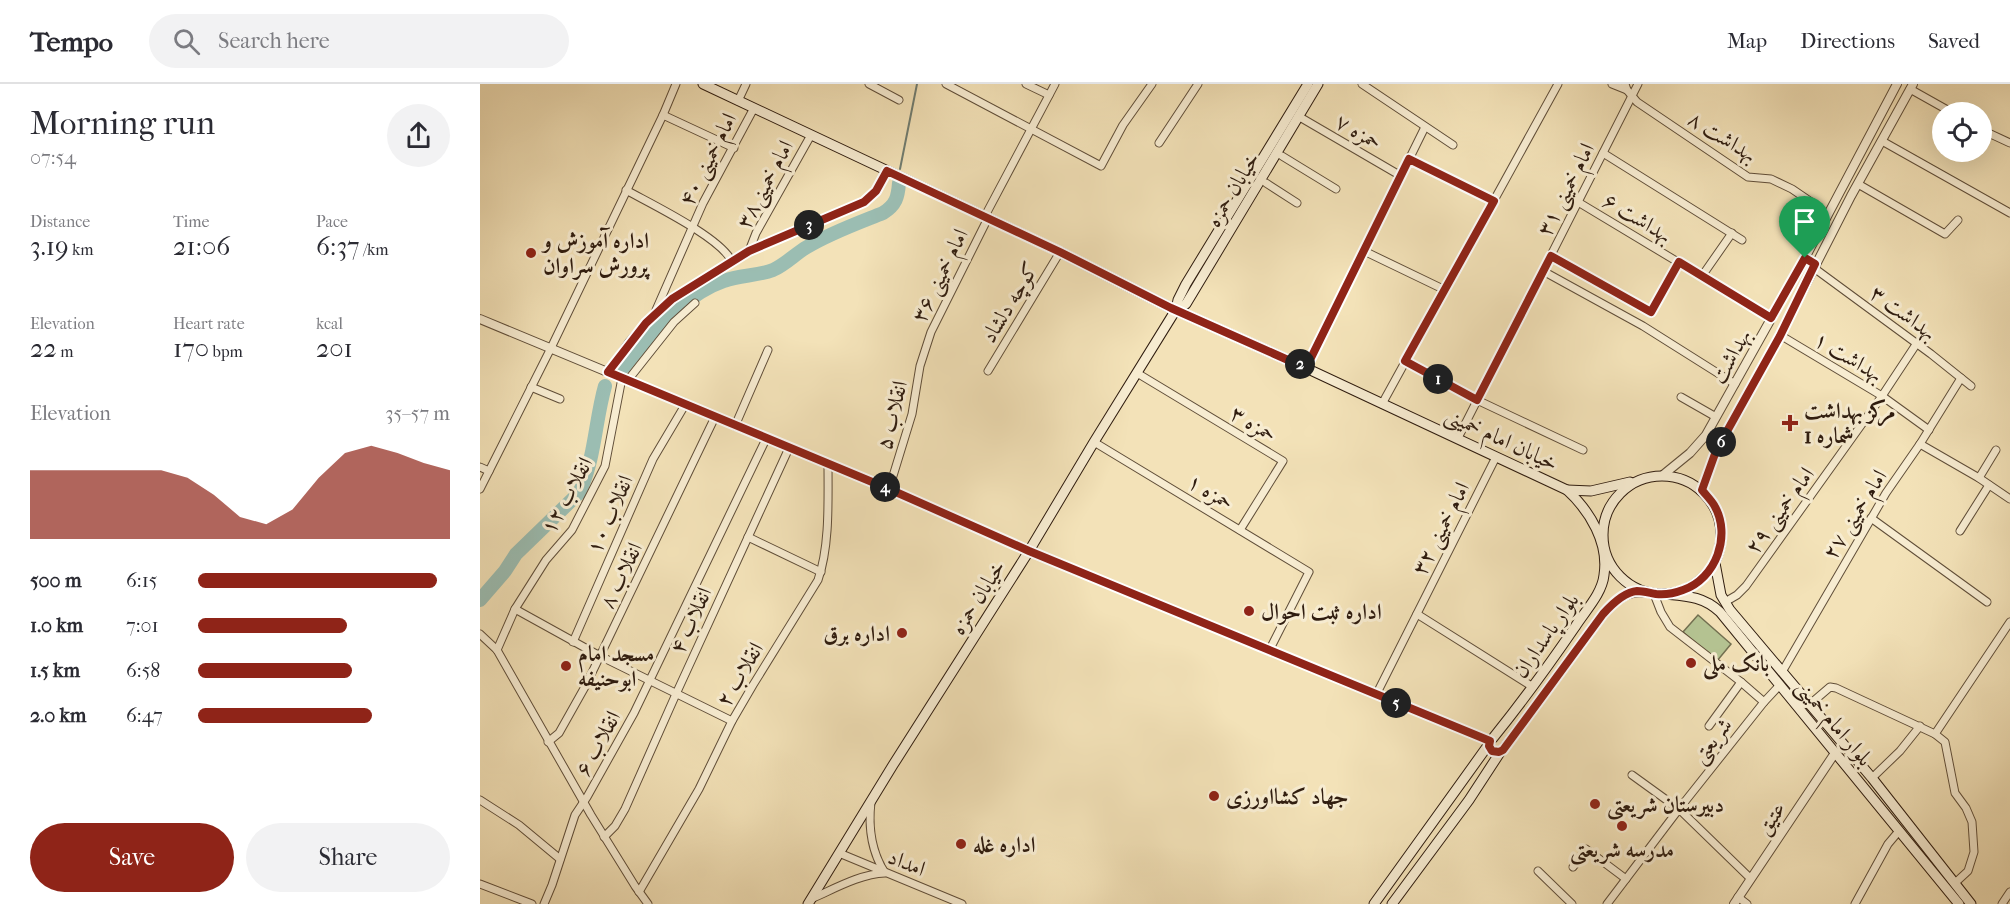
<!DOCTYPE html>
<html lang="en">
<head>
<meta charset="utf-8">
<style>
  :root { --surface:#fff; --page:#f2f2f3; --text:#2b2b33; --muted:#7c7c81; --line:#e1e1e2; --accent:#8f2418 }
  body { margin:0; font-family:"IM FELL French Canon",Amiri,serif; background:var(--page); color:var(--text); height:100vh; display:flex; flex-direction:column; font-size:22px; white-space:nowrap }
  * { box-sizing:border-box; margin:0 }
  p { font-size:20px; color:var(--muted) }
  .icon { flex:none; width:33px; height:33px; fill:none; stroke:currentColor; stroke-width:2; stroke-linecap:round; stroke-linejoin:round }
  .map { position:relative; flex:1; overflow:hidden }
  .details { display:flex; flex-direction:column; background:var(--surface); width:480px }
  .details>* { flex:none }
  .tools { position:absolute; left:1452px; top:18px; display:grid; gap:12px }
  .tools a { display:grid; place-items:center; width:60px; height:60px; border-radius:50%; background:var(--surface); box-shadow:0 6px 24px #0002; font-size:30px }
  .pin { position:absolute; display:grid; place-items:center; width:51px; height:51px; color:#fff; margin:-62px -26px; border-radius:50% 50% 50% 0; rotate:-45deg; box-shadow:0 0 6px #0007 }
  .pin .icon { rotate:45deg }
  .km { position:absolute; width:30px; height:30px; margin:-15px; border-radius:50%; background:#222; color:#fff; font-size:16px; line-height:30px; text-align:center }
  .round { display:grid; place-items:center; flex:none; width:63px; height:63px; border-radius:32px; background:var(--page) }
  .summary { display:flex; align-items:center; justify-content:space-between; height:102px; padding:0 30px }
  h1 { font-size:33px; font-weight:600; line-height:45px }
  .figures { display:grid; grid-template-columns:repeat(3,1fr); gap:9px; height:102px; padding:6px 30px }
  .figures div { display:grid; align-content:center }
  .figures b { font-size:26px; font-weight:600 }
  .figures small { font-size:16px; font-weight:400 }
  .figures p { font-size:16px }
  .chart { height:168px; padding:12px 30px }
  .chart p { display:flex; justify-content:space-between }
  .chart svg { width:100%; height:108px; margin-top:6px; fill:var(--accent); opacity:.7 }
  .button { display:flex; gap:12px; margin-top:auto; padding:12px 30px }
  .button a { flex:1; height:69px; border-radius:36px; background:var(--accent); color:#fff; font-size:24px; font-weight:600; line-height:69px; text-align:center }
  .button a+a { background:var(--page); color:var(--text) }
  ul { padding:0 30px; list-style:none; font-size:20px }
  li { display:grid; grid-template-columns:96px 72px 1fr; align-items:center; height:45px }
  li i { height:15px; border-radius:8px; background:var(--accent) }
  header { display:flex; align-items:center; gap:36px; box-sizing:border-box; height:84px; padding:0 30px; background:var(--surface); border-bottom:2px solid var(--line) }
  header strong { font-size:28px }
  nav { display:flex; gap:33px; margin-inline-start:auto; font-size:21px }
  .search { width:420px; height:54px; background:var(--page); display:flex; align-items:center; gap:15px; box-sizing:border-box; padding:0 21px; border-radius:33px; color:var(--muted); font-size:22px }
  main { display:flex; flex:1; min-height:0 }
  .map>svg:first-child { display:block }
</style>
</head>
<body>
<header>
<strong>Tempo</strong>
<div class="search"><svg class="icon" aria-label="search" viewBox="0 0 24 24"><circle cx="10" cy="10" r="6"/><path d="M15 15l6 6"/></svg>Search here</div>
<nav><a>Map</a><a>Directions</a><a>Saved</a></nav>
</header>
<main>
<section class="details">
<div class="summary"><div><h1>Morning run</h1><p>07:54</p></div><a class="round"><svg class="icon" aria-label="share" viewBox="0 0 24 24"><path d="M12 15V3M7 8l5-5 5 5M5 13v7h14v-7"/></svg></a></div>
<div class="figures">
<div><p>Distance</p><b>3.19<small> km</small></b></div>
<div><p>Time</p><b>21:06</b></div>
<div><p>Pace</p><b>6:37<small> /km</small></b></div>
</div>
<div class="figures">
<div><p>Elevation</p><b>22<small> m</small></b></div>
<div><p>Heart rate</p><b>170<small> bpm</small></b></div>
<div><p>kcal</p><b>201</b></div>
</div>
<div class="chart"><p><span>Elevation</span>35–57 m</p>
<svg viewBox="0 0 160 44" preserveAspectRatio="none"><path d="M0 44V16L10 16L20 16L30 16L40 16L50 16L60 19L70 26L80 35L90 38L100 32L110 19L120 9L130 6L140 9L150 13L160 16V44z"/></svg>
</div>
<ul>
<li><b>500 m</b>6:15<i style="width:95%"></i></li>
<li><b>1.0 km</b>7:01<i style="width:59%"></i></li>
<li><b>1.5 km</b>6:58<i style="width:61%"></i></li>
<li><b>2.0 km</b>6:47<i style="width:69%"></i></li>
</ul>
<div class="button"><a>Save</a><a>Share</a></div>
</section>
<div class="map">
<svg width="1530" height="820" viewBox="0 0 1530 820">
  <rect width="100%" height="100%" fill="#f3e2b8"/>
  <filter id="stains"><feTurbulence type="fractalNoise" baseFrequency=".00333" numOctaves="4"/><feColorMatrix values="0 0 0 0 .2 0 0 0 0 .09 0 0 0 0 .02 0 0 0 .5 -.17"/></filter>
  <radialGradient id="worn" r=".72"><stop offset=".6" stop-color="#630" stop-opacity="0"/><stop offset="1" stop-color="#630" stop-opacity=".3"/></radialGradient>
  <polygon fill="#b5c493" stroke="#727051" stroke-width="1.5" points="1218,531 1251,560 1237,577 1203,548"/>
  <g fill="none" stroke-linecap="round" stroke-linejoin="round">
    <polyline stroke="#707d71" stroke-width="2" points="420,85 437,0"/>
    <g stroke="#9bbdb2" stroke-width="14">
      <path d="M144 283C168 252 206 210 244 197 259 191 278 192 293 186 306 180 315 170 327 163 350 149 378 139 403 129 416 121 418 113 419 99"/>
      <path d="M0 516 25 487 36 470 99 409C115 376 115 337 125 302"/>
    </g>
    <defs>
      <g id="minor">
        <polyline points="389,0 419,16"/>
        <polyline points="466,0 621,82 643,41 672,0"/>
        <polyline points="546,0 569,11"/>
        <polyline points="882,0 973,61"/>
        <polyline points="1132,0 1147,6"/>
        <polyline points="1145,0 1147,6 1157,18 1268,93 1291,95 1312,105 1334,120 1346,135"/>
        <polyline points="1430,5 1471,28"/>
        <polyline points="258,17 266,0"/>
        <polyline points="183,31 254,64"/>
        <polyline points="818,32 921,92"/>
        <polyline points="1502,46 1530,59"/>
        <polyline points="1402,57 1530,129"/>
        <polyline points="679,59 718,0"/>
        <polyline points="1123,69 1262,156"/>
        <polyline points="802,72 856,105"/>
        <polyline points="929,75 1014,117"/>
        <polyline points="786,99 817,119"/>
        <polyline points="1378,100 1465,150 1478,136"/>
        <path d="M146 106C171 120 242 154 252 178"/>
        <polyline points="1098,118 1291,234"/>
        <polyline points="505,132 575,0"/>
        <polyline points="269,167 276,149 331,51"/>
        <polyline points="884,167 965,206"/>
        <polyline points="1071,172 1171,228 1199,178"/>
        <polyline points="1334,184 1451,270 1491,302"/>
        <polyline points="1063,187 1163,242 1255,300"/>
        <polyline points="1222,192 1252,149"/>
        <polyline points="176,226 223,119 274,24"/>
        <polyline points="1300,251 1402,312 1449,346"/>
        <polyline points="925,277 997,316 1103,366"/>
        <polyline points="826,284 945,43"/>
        <polyline points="508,287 580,168"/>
        <polyline points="128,288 149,258 166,239 192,215 269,167 384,118 396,107 407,87"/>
        <polyline points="657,289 803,377 760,446"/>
        <polyline points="148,296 194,238 215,219"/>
        <polyline points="51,303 80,315"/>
        <polyline points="1201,313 1236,333"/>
        <polyline points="902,320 1078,0"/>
        <polyline points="255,342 288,266"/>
        <polyline points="978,354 1158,0"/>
        <polyline points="614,358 829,488 789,567"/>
        <polyline points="1440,360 1499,394 1530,415"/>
        <polyline points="0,383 9,387"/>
        <polyline points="1499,394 1516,366"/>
        <polyline points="0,405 71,264 183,31 196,0"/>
        <polyline points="409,405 432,330 440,282 451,248 508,134"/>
        <polyline points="1391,434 1507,518"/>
        <polyline points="1480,447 1509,401"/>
        <polyline points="268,453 341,488"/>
        <polyline points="1174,510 1181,528 1190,543 1261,598 1284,618"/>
        <polyline points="1245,518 1257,511 1266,502 1402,312 1437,259"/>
        <polyline points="35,525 120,572 252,637"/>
        <polyline points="937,530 1053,603"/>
        <polyline points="0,550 17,566 111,731 155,802 168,820"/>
        <polyline points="93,558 173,375 205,321"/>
        <polyline points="17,566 35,525 66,476 92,446 125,382 142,294"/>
        <polyline points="1302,588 1406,409 1440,360 1481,294"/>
        <polyline points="896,611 1016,373"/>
        <polyline points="1329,621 1350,603 1356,604 1455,650 1530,538"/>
        <polyline points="1229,642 1261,598"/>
        <polyline points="1455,650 1465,658 1475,709 1486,724 1492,738 1494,768 1488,787 1475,799"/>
        <polyline points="68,658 79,649 106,601 235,333"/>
        <polyline points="1152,691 1199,725 1270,794"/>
        <polyline points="1392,694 1420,667 1440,642"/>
        <polyline points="0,716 39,741 80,775"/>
        <polyline points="124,753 135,742 145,725 196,610 309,364"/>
        <polyline points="359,769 482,820"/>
        <polyline points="1093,783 1106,765 1146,795"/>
        <polyline points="1058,787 1092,820"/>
        <polyline points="0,800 52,820"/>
        <path d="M159 808 219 705 252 637 273 601 338 496C350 462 348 416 348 379"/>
        <polyline points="1258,813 1267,820"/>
        <path d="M331 815C354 805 380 790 405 789 391 767 388 744 391 718"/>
        <polyline points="64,820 72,801 95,731 107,713 154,629 286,355"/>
        <polyline points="1127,820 1199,725 1284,618 1299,602"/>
        <polyline points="1375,820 1408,760 1419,747"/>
        <polyline points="1522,820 1530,808"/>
      </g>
      <g id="tertiary">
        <polyline points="0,235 409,405 549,467 1010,657"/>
        <polyline points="1183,391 1210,369 1226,351 1325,174 1417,0"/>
        <polyline points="1222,406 1236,367 1300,251 1371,112 1433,0"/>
        <polyline points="1254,820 1355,669"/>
      </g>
      <g id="secondary">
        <path d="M223 0 580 168 691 224 826 284 1087 406C1110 427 1129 459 1124 491 1122 510 1105 527 1095 543 1069 581 1042 618 1013 654"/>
        <polyline points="696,226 698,216 706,200 828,0"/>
        <circle cx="1182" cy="451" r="59"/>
        <polyline points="1087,406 1111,407 1150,398"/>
        <polyline points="1235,479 1241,511 1250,526 1392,694 1491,820"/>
        <path d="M1184 510C1206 512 1223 512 1240 528L1479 820"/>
        <path d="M1025 663 1123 530C1134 518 1146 506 1163 508"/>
        <polyline points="328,820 413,681 549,467 614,358 692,232 696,226 706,220 838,0"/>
        <polyline points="894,820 1009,660"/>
        <polyline points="912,820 989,716 1021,667"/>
      </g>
    </defs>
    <use href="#minor" stroke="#604e39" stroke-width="9"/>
    <use href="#tertiary" stroke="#604e39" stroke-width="10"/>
    <use href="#secondary" stroke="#2f1c0f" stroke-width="11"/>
    <use href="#minor" stroke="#f7ecd1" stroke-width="7"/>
    <use href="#tertiary" stroke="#f7ecd1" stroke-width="8"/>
    <use href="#secondary" stroke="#f7ecd1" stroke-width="9"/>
  </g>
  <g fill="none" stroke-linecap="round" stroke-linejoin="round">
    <defs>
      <path id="route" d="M929 75 1014 117 925 277 997 316 1071 172 1171 228 1199 178 1291 234 1325 174 1335 180 1300 252 1236 367 1222 406C1226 411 1231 416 1234 421 1252 451 1236 495 1203 506 1195 509 1184 511 1176 510 1170 509 1163 507 1157 507 1144 508 1132 520 1123 530L1023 666 1019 668 1012 667 1009 662 1010 657 549 467 409 405 128 288 166 239 192 215 269 167 384 118 396 107 407 87 580 168 691 224 826 284Z"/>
    </defs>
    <use href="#route" stroke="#fff" stroke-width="12"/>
    <use href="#route" stroke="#8f2418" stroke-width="8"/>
  </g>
  <g fill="#8f2418" stroke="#f7ecd1" stroke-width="2">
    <circle cx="51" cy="169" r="6"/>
    <path d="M1307 330h6v6h6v6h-6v6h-6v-6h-6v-6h6z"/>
    <circle cx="769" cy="527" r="6"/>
    <circle cx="422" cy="549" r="6"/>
    <circle cx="1211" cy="579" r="6"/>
    <circle cx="86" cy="582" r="6"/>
    <circle cx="734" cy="712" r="6"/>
    <circle cx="1115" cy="720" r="6"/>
    <circle cx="1142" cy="742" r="6"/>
    <circle cx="481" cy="760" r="6"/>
  </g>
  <g text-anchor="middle" stroke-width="6" stroke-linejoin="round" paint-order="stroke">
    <g font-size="22" fill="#2f1c0f" stroke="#f7ecd1">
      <text transform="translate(879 47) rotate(30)" y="8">حمزه ۷</text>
      <text transform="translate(1243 52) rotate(32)" y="8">بهداشت ۸</text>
      <text transform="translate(227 75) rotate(-63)" y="8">امام خمینی ۴۰</text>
      <text transform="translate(284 100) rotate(-62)" y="8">امام خمینی۳۸</text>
      <text transform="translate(752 105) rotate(-59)" y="8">خیابان حمزه</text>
      <text transform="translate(1085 105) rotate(-63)" y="8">امام خمینی ۳۱</text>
      <text transform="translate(1158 133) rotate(31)" y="8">بهداشت ۶</text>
      <text transform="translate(459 191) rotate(-64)" y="8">امام خمینی ۳۶</text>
      <text transform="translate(529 218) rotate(-59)" y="8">کوچه دلشاد</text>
      <text transform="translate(1424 228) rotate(36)" y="8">بهداشت ۳</text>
      <text transform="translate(1250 272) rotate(-61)" y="8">بهداشت</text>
      <text transform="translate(1369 272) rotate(31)" y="8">بهداشت ۱</text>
      <text transform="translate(411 331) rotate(-76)" y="8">انقلاب ۵</text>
      <text transform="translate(774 339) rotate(31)" y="8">حمزه ۳</text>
      <text transform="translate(1022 354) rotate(25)" y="8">خیابان امام خمینی</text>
      <text transform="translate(731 407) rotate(31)" y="8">حمزه ۱</text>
      <text transform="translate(86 411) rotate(-61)" y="8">انقلاب ۱۲</text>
      <text transform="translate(1299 426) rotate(-54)" y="8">امام خمینی ۲۹</text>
      <text transform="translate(129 430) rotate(-66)" y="8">انقلاب ۱۰</text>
      <text transform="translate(1374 430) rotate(-58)" y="8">امام خمینی ۲۷</text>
      <text transform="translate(960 444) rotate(-63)" y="8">امام خمینی ۳۲</text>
      <text transform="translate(140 491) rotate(-64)" y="8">انقلاب ۸</text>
      <text transform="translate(497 513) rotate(-58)" y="8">خیابان حمزه</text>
      <text transform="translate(210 536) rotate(-65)" y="8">انقلاب ۴</text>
      <text transform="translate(1065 551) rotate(-55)" y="8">بلوار پاسداران</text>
      <text transform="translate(259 590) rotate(-59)" y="8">انقلاب ۲</text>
      <text transform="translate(1355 638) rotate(50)" y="8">بلوار امام خمینی</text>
      <text transform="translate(1231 656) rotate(-52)" y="8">شریعتی</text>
      <text transform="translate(117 659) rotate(-61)" y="8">انقلاب ۶</text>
      <text transform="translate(1290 734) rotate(-56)" y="8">عتیق</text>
      <text transform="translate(427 778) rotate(22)" y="8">امداد</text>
    </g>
    <g font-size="22" font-weight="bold" fill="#2f1c0f" stroke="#f7ecd1" text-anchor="start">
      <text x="63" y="164">اداره آموزش و<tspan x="63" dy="25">پرورش سراوان</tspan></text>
      <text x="1324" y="334">مرکز بهداشت<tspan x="1324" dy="25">شماره 1</tspan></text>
      <text x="781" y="535">اداره ثبت احوال</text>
      <text x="410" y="557" text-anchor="end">اداره برق</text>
      <text x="98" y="577">مسجد امام<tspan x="98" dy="25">ابوحنیفه</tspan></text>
      <text x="1223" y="587">بانک ملی</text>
      <text x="746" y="720">جهاد کشااورزی</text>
      <text x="1127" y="728">دبیرستان شریعتی</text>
      <text x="493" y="768">اداره غله</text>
      <text x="1142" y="773" text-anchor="middle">مدرسه شریعتی</text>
    </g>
  </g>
  <rect width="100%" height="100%" filter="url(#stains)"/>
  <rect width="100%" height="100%" fill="url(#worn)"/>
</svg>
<div class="tools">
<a><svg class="icon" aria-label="locate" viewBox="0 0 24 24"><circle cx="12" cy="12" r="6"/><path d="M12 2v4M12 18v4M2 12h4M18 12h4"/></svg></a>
</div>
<div class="pin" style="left:1325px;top:174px;background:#1e9e55"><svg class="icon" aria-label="arrive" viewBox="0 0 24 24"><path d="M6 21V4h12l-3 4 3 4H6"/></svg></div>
<b class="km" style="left:958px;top:295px">1</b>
<b class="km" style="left:820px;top:280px">2</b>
<b class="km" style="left:329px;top:141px">3</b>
<b class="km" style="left:405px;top:403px">4</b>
<b class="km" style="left:916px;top:619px">5</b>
<b class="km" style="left:1241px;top:358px">6</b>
</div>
</main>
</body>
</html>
